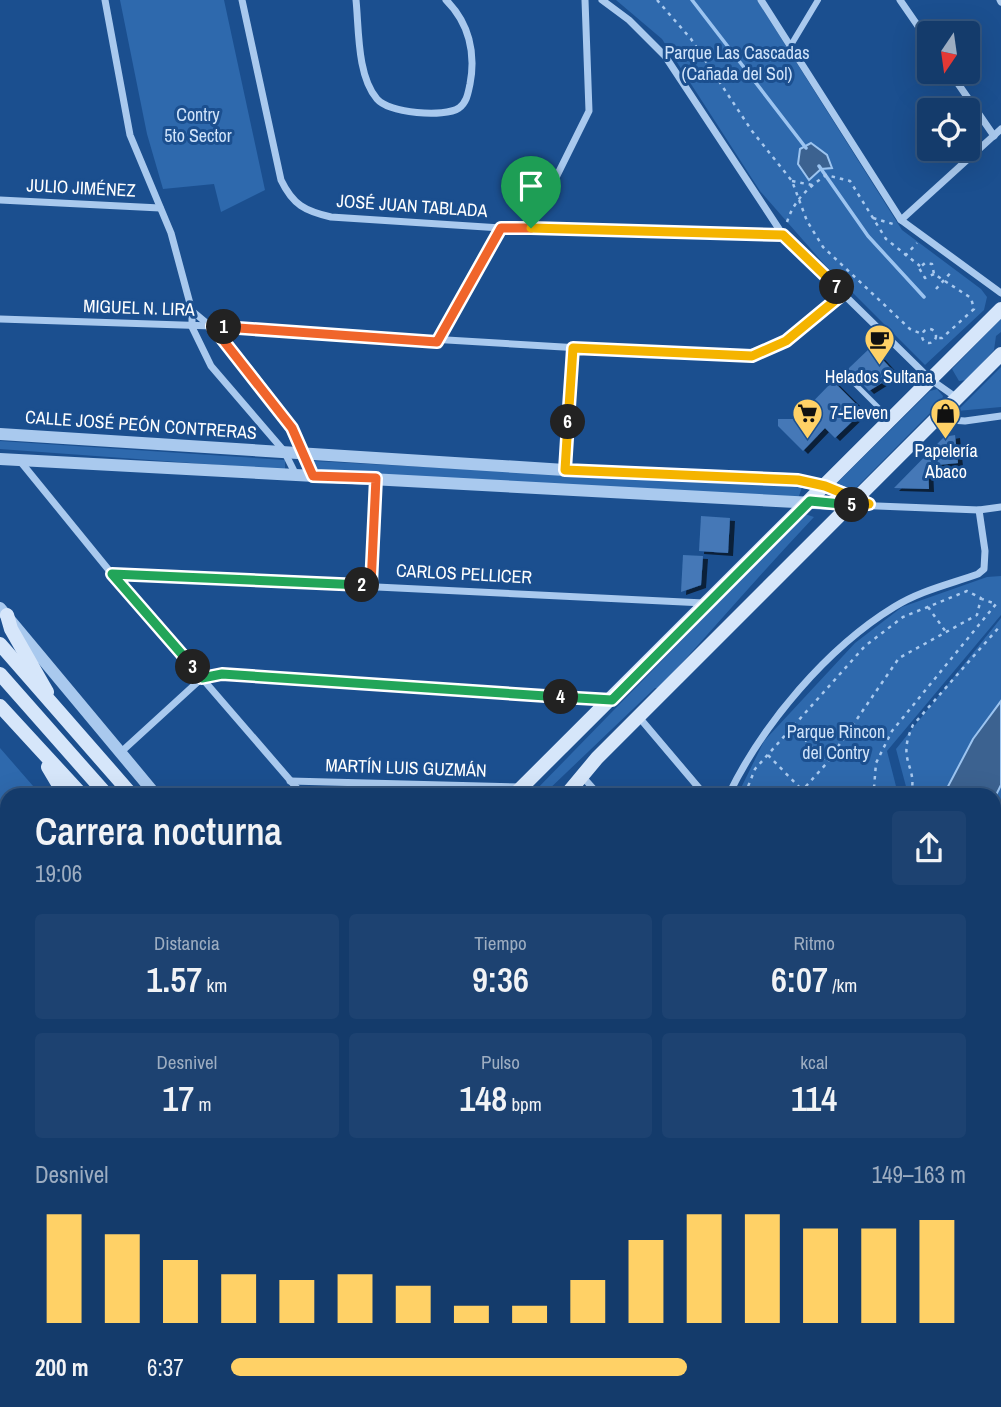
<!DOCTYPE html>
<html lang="es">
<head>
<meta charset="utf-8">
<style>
  :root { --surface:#143b6b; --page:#1d4271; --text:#f1f3f6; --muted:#9dadc1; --line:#33557e; --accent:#ffd166 }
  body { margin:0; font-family:"Archivo Narrow",sans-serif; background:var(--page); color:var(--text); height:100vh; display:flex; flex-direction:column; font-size:26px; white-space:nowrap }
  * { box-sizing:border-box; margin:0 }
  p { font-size:23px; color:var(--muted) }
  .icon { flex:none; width:38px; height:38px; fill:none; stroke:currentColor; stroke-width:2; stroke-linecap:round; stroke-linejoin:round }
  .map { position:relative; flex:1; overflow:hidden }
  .side { position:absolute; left:0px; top:788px; width:1001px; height:620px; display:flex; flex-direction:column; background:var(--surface); border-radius:21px 21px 0 0; box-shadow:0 7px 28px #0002,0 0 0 2px var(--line) }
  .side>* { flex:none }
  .needle { width:46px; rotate:193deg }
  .fabs { position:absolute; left:917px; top:21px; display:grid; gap:14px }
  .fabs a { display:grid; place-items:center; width:63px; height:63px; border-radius:7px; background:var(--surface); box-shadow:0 7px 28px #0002,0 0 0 2px var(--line); font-size:35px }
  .pin { position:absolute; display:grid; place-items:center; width:60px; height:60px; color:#fff; margin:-72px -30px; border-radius:50% 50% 50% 0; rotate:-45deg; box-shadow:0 0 7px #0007 }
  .pin .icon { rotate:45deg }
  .km { position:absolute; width:35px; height:35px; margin:-18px; border-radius:50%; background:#222; color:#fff; font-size:19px; line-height:35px; text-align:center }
  .round { display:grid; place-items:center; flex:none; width:74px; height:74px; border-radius:7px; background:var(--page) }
  .summary { display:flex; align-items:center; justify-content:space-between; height:119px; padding:0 35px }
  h1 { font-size:38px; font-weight:600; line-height:52px }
  .figures { display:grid; grid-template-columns:repeat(3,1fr); gap:10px; height:119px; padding:7px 35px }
  .figures div { display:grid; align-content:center; border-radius:7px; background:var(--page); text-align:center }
  .figures b { font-size:35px; font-weight:600 }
  .figures small { font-size:19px; font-weight:400 }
  .figures p { font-size:19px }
  .chart { height:196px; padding:14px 35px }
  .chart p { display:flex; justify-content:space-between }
  .chart svg { width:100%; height:126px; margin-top:7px; stroke:var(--accent); stroke-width:6 }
  ul { padding:0 35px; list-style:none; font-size:23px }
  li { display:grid; grid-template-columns:112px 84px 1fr; align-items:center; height:52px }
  li i { height:18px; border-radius:9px; background:var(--accent) }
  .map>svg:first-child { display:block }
</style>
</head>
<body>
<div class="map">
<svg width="1001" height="1407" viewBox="0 0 1001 1407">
  <defs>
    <filter id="shadow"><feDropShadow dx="5" dy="3" stdDeviation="0" flood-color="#0009"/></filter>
  </defs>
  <rect width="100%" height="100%" fill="#1b4f8f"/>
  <g fill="#2e69ad">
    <polygon points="120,0 224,0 265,190 221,212 214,184 163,189 147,134"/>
    <polygon points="616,0 757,0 902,230 981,289 987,297 984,310 925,365 824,264 760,191 662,39"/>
    <polygon points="1001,319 1001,332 996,336 994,350 967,380 959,381 952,369"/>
    <polygon points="1001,367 1001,407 957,411"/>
    <polygon points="937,389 943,396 941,402 851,493 834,486 930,391"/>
    <polygon points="0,441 285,460 285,470 0,449"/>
    <polygon points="313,461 802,487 798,499 315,472"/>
    <path d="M805 514 814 517C761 573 712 631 659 688H655L544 794H532Z"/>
    <polygon points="1001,576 1001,615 887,751 898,794 738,794 764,741 855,643 902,607 987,577"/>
    <polygon points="1001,618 1001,1356 995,1364 1001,1407 722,1407 723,1400 994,1400 994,794 908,794 896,749"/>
    <polygon points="0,748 40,794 7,794 7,1284 0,1291"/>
  </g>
  <g fill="#3c6290" stroke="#9cc4f0" stroke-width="2">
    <polygon points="811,143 827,155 832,168 821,169 809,180 798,164 800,149"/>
    <polygon points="1001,701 1001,785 994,799 994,794 944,794 973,739"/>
  </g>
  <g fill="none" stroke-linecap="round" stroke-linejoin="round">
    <g stroke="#9cc4f0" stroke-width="3.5">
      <polyline points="692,0 806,148"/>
      <polyline points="819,166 868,236 924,297"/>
      <polyline points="0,865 7,871"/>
      <polyline points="0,987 7,980"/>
    </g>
  </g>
  <g fill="#4478b7" filter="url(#shadow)">
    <polygon points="871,347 896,374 869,391 848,369"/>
    <polygon points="833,381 863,411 835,438 825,428 803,451 778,426 778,419 796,419"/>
    <polygon points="955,435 958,463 928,466 929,489 894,488 944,437"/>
    <polygon points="701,516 730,518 728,553 699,551"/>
    <polygon points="683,555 703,556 701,585 681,592"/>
  </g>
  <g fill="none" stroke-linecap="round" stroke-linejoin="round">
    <g stroke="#a9c9ee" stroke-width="2.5" stroke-dasharray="3.5 5" stroke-linecap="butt">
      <polyline points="657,0 691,39 752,131 792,181 807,221 823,247 910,329 922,334"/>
      <polyline points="792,181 812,185"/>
      <polyline points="873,218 893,224"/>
      <path d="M787 222C794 200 808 188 826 175L850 181 886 239 920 266"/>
      <polyline points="905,256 917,243"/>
      <polyline points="934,274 925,278 919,268 925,263 932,264 934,274 971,298 974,309 942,338 936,338"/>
      <polyline points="936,289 953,270"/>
      <circle cx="929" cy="336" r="7"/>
      <polyline points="928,607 946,632"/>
      <polyline points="793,726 826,763"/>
      <polyline points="768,755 802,790"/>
      <polyline points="745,794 755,769 865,646 903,617 967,591 981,598 977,615 899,658 826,764 799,794"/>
      <polyline points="868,794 874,788 876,763 892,731 996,604 982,599"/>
      <path d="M911 794C918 765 896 762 913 725L1001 625"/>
      <polyline points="0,922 7,927"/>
      <polyline points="994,944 1001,923"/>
      <polyline points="0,1030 7,1022"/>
      <polyline points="0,1146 7,1147"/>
      <polyline points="903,1400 906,1407"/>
    </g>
    <polyline stroke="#a9c9ee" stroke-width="5" points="846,375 890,419"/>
    <polyline stroke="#a9c9ee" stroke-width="6" points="791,45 818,0"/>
    <g stroke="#a9c9ee" stroke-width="7">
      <polyline points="105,0 130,135 171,233 192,311 192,327 211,366 284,451 296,475"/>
      <path d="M242 0 281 180C293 205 305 211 331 217L501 228 783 235"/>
      <path d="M356 0C359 29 357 76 377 99 389 113 444 118 459 108 467 102 468 93 470 84 476 53 469 23 446 0"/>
      <polyline points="602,0 629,20 665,56 783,235 930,379 957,398"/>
      <polyline points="761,0 901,220 1001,293"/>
      <polyline points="900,0 929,42"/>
      <polyline points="1000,0 1001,2"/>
      <polyline points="950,72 994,136"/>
      <polyline points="0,200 160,208"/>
      <polyline points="901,220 1001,129"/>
      <polyline points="531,228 589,111 585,0"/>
      <path d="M192 311C239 347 294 421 313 476"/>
      <path d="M0 319 212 326 732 357C781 354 807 323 844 293"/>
      <polyline points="437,342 501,228"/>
      <polyline points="937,419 965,421 1001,416"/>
      <polyline points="20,461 112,574 302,794"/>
      <polyline points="565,470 573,348"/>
      <polyline points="852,505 979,510 1001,507"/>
      <polyline points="112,574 704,603"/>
      <polyline points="371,585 376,478"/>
      <polyline points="638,716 704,794"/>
      <polyline points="120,753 202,678 222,673 608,699"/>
      <polyline points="582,776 598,794"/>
      <polyline points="290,781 521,787"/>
      <path d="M729 794C763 724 827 648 894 607 919 591 950 584 978 574L984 569 985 551 979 510"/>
      <polyline points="35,1400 42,1407"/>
      <polyline points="616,1400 627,1407"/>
      <polyline points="99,1407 106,1400"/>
      <polyline points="224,1407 231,1400"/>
      <polyline points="343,1407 351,1400"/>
      <polyline points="455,1407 462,1400 472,1407"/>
    </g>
    <g stroke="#a9c9ee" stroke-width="12">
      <polyline points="0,434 565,470 788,479 825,486 858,498"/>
      <polyline points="0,459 851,505"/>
      <polyline points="0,608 155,794"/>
    </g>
    <g stroke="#d6e6fa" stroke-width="14">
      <polyline points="7,615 11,629 47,692"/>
      <polyline points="0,644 131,794"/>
      <polyline points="0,674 106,794"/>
      <polyline points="0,706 81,794"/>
      <polyline points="48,767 64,794"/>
      <polyline points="515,794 1001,309"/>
      <polyline points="567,794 597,758 1001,354"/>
      <polyline points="0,1308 7,1300"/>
      <polyline points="0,1329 7,1335"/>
      <polyline points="0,1362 7,1354"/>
      <polyline points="639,1400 647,1407"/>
      <polyline points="689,1400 700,1407"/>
      <polyline points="728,1400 739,1407"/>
      <polyline points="793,1400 797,1407"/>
    </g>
  </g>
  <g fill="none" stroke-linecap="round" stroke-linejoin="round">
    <defs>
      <polyline id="split-1" points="224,327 437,342 501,228 531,228"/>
      <polyline id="split-2" points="224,327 212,326 292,428 313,476 376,478 371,585 362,585"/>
      <polyline id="split-3" points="193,667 112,574 362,585"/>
      <polyline id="split-4" points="193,667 202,678 222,674 561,697"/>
      <polyline id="split-5" points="561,697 612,700 810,501 852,505"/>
      <polyline id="split-6" points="568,422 565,470 798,480 825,486 869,504 852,505"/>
      <polyline id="split-7" points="568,422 573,348 752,356 786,341 844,293 837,287"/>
      <polyline id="split-8" points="531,228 783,235 837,287"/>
    </defs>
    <use href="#split-1" stroke="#fff" stroke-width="14"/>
    <use href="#split-2" stroke="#fff" stroke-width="14"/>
    <use href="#split-3" stroke="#fff" stroke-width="14"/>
    <use href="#split-4" stroke="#fff" stroke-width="14"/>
    <use href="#split-5" stroke="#fff" stroke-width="14"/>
    <use href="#split-6" stroke="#fff" stroke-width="14"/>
    <use href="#split-7" stroke="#fff" stroke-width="14"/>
    <use href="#split-8" stroke="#fff" stroke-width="14"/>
    <use href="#split-1" stroke="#f0652b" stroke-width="9"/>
    <use href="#split-2" stroke="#f0652b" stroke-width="9"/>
    <use href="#split-3" stroke="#22a559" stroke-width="9"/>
    <use href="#split-4" stroke="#22a559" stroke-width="9"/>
    <use href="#split-5" stroke="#22a559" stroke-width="9"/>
    <use href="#split-6" stroke="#f5b400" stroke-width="9"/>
    <use href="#split-7" stroke="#f5b400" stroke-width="9"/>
    <use href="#split-8" stroke="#f5b400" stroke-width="9"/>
  </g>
  <defs>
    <symbol id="cafe-pin" viewBox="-11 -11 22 30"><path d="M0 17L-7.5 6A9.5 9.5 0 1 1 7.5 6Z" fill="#ffd166" stroke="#1b4f8f"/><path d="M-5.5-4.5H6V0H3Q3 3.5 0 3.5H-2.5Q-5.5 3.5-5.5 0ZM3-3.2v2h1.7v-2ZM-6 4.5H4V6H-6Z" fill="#111"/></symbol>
    <symbol id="supermarket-pin" viewBox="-11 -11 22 30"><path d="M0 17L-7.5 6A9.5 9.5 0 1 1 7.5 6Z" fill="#ffd166" stroke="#1b4f8f"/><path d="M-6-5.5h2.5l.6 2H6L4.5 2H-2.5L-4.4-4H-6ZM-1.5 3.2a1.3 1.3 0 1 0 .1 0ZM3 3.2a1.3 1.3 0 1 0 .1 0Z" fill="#111"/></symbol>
    <symbol id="shop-pin" viewBox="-11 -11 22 30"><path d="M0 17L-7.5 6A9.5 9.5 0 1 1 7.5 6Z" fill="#ffd166" stroke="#1b4f8f"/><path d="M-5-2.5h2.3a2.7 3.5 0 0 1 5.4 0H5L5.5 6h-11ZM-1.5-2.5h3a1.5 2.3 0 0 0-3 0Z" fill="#111"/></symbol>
  </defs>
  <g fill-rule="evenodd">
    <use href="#cafe-pin" x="862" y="322" width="35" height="47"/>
    <use href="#supermarket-pin" x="790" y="396" width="35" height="47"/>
    <use href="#shop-pin" x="928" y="396" width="35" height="47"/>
  </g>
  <g text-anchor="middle" stroke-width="6" stroke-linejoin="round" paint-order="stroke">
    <g font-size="18" fill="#cfe3fa" stroke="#1b4f8f">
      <text x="737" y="59">Parque Las Cascadas<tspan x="737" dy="21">(Cañada del Sol)</tspan></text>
      <text x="198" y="121">Contry<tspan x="198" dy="21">5to Sector</tspan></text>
      <text x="836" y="738">Parque Rincon<tspan x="836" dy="21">del Contry</tspan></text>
    </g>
    <g font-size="18" fill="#fff" stroke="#1b4f8f">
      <text transform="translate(81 188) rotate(3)" y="6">JULIO JIMÉNEZ</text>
      <text transform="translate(412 206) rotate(4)" y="6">JOSÉ JUAN TABLADA</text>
      <text transform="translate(139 308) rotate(2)" y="6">MIGUEL N. LIRA</text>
      <text transform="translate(141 425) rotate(4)" y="6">CALLE JOSÉ PEÓN CONTRERAS</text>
      <text transform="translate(464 574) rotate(3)" y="6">CARLOS PELLICER</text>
      <text transform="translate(406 768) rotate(2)" y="6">MARTÍN LUIS GUZMÁN</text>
    </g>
    <g font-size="18" fill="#fff" stroke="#1b4f8f">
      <text x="879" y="383">Helados Sultana</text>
      <text x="830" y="419" text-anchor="start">7-Eleven</text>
      <text x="946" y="457">Papelería<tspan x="946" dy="21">Abaco</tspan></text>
    </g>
  </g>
</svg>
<div class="fabs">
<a><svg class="needle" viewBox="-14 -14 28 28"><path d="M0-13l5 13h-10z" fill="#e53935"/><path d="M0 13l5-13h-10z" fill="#9dadc1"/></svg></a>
<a><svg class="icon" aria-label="locate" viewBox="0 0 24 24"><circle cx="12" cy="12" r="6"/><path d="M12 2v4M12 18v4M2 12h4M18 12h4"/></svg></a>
</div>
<div class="pin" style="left:531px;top:228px;background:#1e9e55"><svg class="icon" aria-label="arrive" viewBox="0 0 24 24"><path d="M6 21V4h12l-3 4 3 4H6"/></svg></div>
<b class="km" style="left:224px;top:327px">1</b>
<b class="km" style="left:362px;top:585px">2</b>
<b class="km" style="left:193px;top:667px">3</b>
<b class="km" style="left:561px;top:697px">4</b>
<b class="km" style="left:852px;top:505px">5</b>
<b class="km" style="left:568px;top:422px">6</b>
<b class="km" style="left:837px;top:287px">7</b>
<section class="side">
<div class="summary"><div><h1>Carrera nocturna</h1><p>19:06</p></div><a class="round"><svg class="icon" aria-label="share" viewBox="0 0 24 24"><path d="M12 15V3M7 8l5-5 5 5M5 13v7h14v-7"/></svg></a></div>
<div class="figures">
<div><p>Distancia</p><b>1.57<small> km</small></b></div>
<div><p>Tiempo</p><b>9:36</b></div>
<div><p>Ritmo</p><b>6:07<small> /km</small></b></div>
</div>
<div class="figures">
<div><p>Desnivel</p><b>17<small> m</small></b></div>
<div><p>Pulso</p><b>148<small> bpm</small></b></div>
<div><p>kcal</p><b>114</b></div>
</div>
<div class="chart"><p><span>Desnivel</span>149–163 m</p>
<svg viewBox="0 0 160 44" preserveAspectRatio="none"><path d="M5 44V6M15 44V13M25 44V22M35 44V27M45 44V29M55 44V27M65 44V31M75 44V38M85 44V38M95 44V29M105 44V15M115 44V6M125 44V6M135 44V11M145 44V11M155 44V8"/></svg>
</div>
<ul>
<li><b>200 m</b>6:37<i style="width:62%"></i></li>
</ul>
</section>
</div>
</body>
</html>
